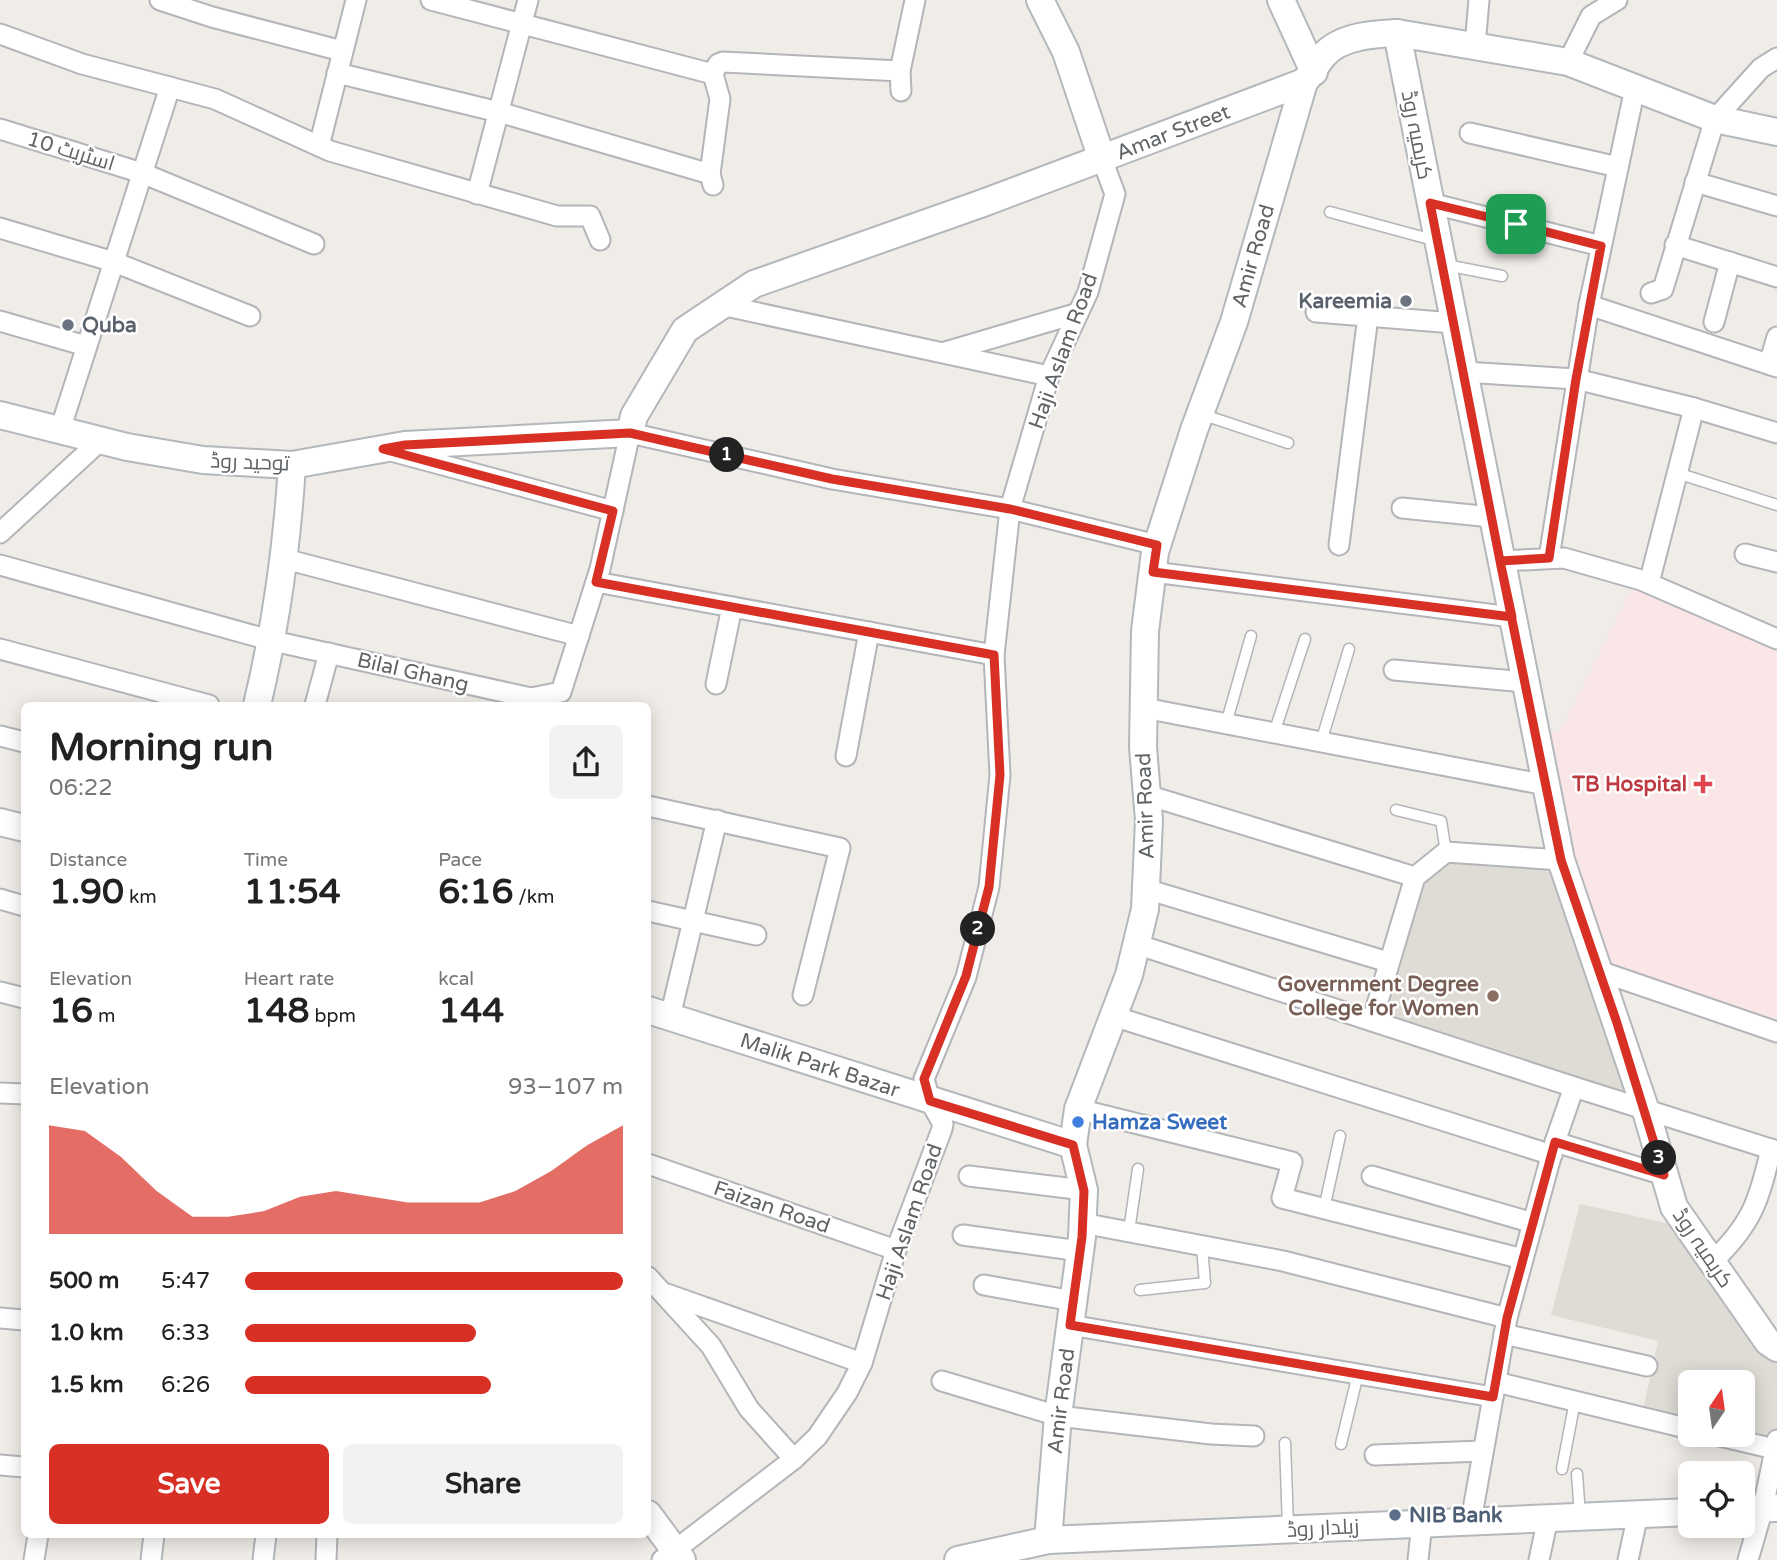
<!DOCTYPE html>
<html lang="en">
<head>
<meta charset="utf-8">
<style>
  :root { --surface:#fff; --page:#f2f2f2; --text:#222; --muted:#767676; --accent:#d93025 }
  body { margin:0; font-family:"Varela Round",Cairo,sans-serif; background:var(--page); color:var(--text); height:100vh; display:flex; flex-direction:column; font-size:26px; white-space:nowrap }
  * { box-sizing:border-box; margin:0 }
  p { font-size:23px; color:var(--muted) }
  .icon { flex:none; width:38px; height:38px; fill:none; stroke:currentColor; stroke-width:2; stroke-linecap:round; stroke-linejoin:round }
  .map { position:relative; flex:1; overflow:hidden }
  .side { position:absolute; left:21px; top:702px; width:630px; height:836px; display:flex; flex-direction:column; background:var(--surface); border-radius:10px; box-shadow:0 4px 18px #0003 }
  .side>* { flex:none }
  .needle { width:46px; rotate:13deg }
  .buttons { position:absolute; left:1678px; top:1370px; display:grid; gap:14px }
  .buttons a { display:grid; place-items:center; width:77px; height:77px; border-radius:10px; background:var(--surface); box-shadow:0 4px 18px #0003; font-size:35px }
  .pin { position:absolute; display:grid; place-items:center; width:60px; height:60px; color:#fff; margin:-30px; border-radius:14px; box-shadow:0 4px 10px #0006 }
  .km { position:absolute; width:35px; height:35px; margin:-18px; border-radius:50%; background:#222; color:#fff; font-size:19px; line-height:35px; text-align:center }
  .round { display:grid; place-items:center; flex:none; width:74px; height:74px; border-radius:10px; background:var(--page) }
  .headline { display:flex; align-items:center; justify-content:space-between; height:119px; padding:0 28px }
  h1 { font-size:38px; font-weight:700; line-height:52px }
  .metrics { display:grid; grid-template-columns:repeat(3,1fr); gap:10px; height:119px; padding:7px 28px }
  .metrics div { display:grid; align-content:center }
  .metrics b { font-size:35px; font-weight:700 }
  .metrics small { font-size:19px; font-weight:400 }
  .metrics p { font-size:19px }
  .chart { height:196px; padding:14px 28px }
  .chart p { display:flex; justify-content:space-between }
  .chart svg { width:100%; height:126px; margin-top:7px; fill:var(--accent); opacity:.7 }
  .button { display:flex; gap:14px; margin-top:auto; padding:14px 28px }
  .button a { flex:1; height:80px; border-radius:10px; background:var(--accent); color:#fff; font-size:28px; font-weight:700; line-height:80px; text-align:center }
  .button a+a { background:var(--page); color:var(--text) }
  ul { padding:0 28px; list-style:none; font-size:23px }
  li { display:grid; grid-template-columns:112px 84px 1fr; align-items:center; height:52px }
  li i { height:18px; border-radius:9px; background:var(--accent) }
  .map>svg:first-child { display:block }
</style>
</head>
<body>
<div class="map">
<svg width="1777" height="1560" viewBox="0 0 1777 1560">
  <rect width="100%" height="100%" fill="#f0ede8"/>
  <g fill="#dfdcd6">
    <polygon points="1446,852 1561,860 1646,1111 1372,1021 1415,877"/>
    <polygon points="1580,1204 1688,1228 1777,1348 1777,1440 1743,1435 1743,1382 1690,1382 1690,1427 1642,1414 1658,1341 1551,1315"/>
  </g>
  <polygon fill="#fae6e7" points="1637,579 1777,639 1777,1035 1599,971 1536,737 1561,730"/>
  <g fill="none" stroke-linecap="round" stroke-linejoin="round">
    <defs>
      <g id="lane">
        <polyline points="1330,212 1437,241"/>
        <polyline points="1446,265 1502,276"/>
        <polyline points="1201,414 1288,443"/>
        <polyline points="1677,473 1777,505"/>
        <polyline points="1226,724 1251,636"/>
        <polyline points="1274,733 1305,639"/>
        <polyline points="1321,742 1349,649"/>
        <polyline points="1396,810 1441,821 1446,852"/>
        <polyline points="1324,1209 1340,1136"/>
        <polyline points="1129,1231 1138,1169"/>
        <polyline points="1140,1290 1205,1283 1202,1246"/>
        <polyline points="1285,1443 1288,1526"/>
        <polyline points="1341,1444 1358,1374"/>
        <polyline points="1562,1469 1575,1401"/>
        <polyline points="1577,1474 1580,1515"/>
      </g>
      <g id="street">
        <polyline points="160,0 212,17 342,51"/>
        <polyline points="431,0 713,74"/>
        <polyline points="0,34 82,64 215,99 330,151 557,216 590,216 600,240"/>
        <polyline points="1475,46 1479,0"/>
        <polyline points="1568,62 1591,16 1617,0"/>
        <polyline points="900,71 915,0"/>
        <polyline points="337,73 499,112 710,174"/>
        <polyline points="0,129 142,173 314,244"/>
        <polyline points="1470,133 1618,167"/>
        <polyline points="319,146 356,0"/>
        <polyline points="1695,182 1777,206"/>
        <polyline points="713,185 710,174 720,99 713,74 718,64 723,62 900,71 901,91"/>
        <polyline points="477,194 528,0"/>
        <polyline points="1430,203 1601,246"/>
        <polyline points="0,228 114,262 250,316"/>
        <polyline points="1675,245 1777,277"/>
        <polyline points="1651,293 1663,289 1715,119 1761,68 1777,58"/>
        <polyline points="721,305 1049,376"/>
        <polyline points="1589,305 1777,367"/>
        <polyline points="1316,312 1454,323"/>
        <polyline points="0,321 86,346"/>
        <polyline points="1714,322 1730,262"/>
        <polyline points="945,352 1078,313"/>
        <polyline points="1769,364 1777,337"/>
        <polyline points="1464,372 1576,379 1694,408 1777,433"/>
        <polyline points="60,430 170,87"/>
        <polyline points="391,451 613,511"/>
        <polyline points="1402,508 1492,517"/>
        <polyline points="0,533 101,440"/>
        <polyline points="1339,545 1368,316"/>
        <polyline points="1745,554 1777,562"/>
        <polyline points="1549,558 1589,305 1635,88"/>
        <polyline points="285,559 579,636"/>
        <polyline points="1500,561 1564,558 1641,580 1777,639"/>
        <polyline points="0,565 273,641 531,698 561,692 600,569 630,433 832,479 1010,509 1157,545"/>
        <polyline points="1153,572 1512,617"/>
        <polyline points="596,582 994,655"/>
        <polyline points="1649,583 1694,408"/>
        <polyline points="0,649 209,705"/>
        <polyline points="1394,670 1525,682"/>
        <polyline points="716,684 732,607"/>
        <polyline points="315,705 329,653"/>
        <polyline points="1144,708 1546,785"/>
        <polyline points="0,736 24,742"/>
        <polyline points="846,756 869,632"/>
        <polyline points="1147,795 1415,877"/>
        <polyline points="648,806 840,848 803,995"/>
        <polyline points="1146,889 1388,962"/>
        <polyline points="0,899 24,906"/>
        <polyline points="648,911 756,935"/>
        <polyline points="1136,944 1574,1087 1555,1142 1507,1318 1471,1521"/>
        <polyline points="1599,971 1777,1032"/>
        <polyline points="0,992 24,998"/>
        <polyline points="1113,1016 1552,1155"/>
        <polyline points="670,1017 717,820"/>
        <polyline points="1372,1021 1415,877 1446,852 1561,860"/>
        <polyline points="1574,1087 1777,1151"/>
        <polyline points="0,1093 24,1094"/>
        <polyline points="1078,1109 1292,1162 1282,1198 1523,1259"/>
        <polyline points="1555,1142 1664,1175"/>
        <polyline points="648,1164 896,1250"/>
        <polyline points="969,1176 1084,1190"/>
        <polyline points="1372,1176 1533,1223"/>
        <polyline points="1082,1223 1283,1261 1507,1318"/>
        <polyline points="963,1235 1080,1251"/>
        <path d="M1712 1262C1752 1224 1759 1201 1771 1149"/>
        <polyline points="648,1277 711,1346 749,1409 794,1459"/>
        <polyline points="984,1285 1073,1301"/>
        <polyline points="667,1294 862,1363"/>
        <polyline points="0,1318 24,1320"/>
        <polyline points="1070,1325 1493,1397"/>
        <polyline points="1504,1334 1647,1366"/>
        <polyline points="942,1381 1058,1416 1211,1434 1254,1436"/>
        <polyline points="1496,1382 1690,1429"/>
        <polyline points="1715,1435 1775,1449"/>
        <polyline points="1375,1455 1483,1451"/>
        <polyline points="0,1465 24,1467"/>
        <polyline points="34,1560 38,1535"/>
        <polyline points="151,1560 154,1535"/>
        <polyline points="263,1560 266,1535"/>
        <polyline points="326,1560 327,1535"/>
        <polyline points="662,1560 794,1459 817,1437 847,1393 862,1363 896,1250 942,1129 943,1124 930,1101 924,1079 966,977 989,887 1000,775 994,655 1010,509 1049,376 1088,292 1115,194 1102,159"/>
        <polyline points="1418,1560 1422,1523"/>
        <polyline points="1539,1560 1548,1518"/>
        <polyline points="1628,1560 1638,1514"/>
        <polyline points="1748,1560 1763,1508 1777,1440"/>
      </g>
      <g id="secondary">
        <polyline points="1040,0 1066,52 1102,159"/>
        <polyline points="1281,0 1314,72"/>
        <polyline points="1397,33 1561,860 1646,1111 1674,1207 1768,1342 1777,1348"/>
        <path d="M0 415 127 447 203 460 292 465 405 445 630 433 634 416 685 330 754 284 983 203 1304 82C1312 73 1317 63 1324 55 1341 36 1373 34 1397 33L1568 62 1715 119 1777 132"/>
        <path d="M257 705C276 626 287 547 292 465"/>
        <polyline points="0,822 24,828"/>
        <polyline points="648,1010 1073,1145"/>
        <polyline points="1743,1509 1777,1508"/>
        <polyline points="648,1514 682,1560"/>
        <polyline points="1048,1540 1058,1416 1082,1237 1084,1190 1073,1145 1078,1109 1129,975 1145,909 1149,820 1143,747 1145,631 1155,552 1194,430 1234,322 1304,82"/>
        <polyline points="958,1560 1048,1540 1690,1512"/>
      </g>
    </defs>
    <use href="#lane" stroke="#b3b5b8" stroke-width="13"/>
    <use href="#street" stroke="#b3b5b8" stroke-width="23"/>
    <use href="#secondary" stroke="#b4b7bb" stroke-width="30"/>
    <use href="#lane" stroke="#fff" stroke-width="10"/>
    <use href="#street" stroke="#fff" stroke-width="19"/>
    <use href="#secondary" stroke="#fff" stroke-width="26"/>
  </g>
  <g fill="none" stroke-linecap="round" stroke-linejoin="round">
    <defs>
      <polyline id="route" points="1516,224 1430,203 1500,561 1512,617 1153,572 1157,545 1010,509 832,479 630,433 405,445 383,449 613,511 596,582 994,655 1000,775 989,887 966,976 924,1079 930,1101 1073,1145 1084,1191 1082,1237 1070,1325 1493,1397 1507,1318 1555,1142 1664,1175 1616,1020 1561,860 1500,561 1549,558 1576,379 1601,246 1516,224"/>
    </defs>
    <use href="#route" stroke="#fff" stroke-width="14"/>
    <use href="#route" stroke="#d93025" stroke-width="9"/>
  </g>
  <g fill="#6b7280" stroke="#fff" stroke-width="2.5">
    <circle cx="1406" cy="301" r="7"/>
    <circle cx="68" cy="325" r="7"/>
  </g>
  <path fill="#e0444e" stroke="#fff" stroke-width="2.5" d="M1699.5 773.5h7v7h7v7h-7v7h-7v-7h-7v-7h7z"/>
  <circle fill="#8d6e63" stroke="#fff" stroke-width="2.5" cx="1493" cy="996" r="7"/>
  <circle fill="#3f7fe0" stroke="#fff" stroke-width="2.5" cx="1078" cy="1122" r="7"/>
  <circle fill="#5c6f8a" stroke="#fff" stroke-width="2.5" cx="1395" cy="1515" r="7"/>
  <g text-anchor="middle" stroke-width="5" stroke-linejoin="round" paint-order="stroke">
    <g font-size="21" fill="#5f6366" stroke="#fff">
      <text transform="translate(1173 132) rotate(-21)" y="7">Amar Street</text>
      <text transform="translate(1417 135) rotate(79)" y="7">کریمیہ روڈ</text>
      <text transform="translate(71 151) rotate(17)" y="7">اسٹریٹ 10</text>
      <text transform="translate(1253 256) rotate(-74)" y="7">Amir Road</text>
      <text transform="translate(1063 351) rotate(-70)" y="7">Haji Aslam Road</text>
      <text transform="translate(250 462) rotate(2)" y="7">توحید روڈ</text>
      <text transform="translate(413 672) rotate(13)" y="7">Bilal Ghang</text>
      <text transform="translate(1145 806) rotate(-92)" y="7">Amir Road</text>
      <text transform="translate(820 1065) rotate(18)" y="7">Malik Park Bazar</text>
      <text transform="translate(772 1207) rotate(19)" y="7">Faizan Road</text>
      <text transform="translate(909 1222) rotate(-71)" y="7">Haji Aslam Road</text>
      <text transform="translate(1703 1248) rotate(56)" y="7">کریمیہ روڈ</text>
      <text transform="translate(1061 1401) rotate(-83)" y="7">Amir Road</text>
      <text transform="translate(1323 1528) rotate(-3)" y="7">زیلدار روڈ</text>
    </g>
    <g font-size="21" font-weight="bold" fill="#5b616d" stroke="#fff" text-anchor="end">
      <text x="1392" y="308">Kareemia</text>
      <text x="82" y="332" text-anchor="start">Quba</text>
    </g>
    <g font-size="21" font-weight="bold" fill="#be3a42" stroke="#fff" text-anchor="end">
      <text x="1687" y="791">TB Hospital</text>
    </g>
    <g font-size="21" font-weight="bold" fill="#785e54" stroke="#fff" text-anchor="end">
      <text x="1479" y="991">Government Degree<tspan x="1479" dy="24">College for Women</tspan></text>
    </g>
    <g font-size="21" font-weight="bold" fill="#366cbe" stroke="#fff" text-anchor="start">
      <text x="1092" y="1129">Hamza Sweet</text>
    </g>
    <g font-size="21" font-weight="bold" fill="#4e5e75" stroke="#fff" text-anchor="start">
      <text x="1409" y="1522">NIB Bank</text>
    </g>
  </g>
</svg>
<div class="buttons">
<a><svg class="needle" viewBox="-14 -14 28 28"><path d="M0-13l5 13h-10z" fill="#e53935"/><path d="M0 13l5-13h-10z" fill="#767676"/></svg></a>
<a><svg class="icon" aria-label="locate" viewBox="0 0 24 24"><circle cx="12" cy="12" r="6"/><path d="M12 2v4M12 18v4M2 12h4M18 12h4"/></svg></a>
</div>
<div class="pin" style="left:1516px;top:224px;background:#1e9e55"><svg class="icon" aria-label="arrive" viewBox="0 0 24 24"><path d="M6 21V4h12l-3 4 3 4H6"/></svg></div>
<b class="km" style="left:727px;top:455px">1</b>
<b class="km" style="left:978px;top:929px">2</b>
<b class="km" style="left:1659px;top:1158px">3</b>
<section class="side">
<div class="headline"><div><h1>Morning run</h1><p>06:22</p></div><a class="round"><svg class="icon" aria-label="share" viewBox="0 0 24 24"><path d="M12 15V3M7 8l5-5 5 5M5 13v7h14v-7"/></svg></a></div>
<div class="metrics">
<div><p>Distance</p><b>1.90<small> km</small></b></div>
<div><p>Time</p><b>11:54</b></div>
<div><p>Pace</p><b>6:16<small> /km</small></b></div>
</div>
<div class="metrics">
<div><p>Elevation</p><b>16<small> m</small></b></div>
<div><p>Heart rate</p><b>148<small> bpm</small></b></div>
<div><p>kcal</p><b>144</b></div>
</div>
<div class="chart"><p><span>Elevation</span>93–107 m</p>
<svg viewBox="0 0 160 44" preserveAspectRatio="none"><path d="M0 44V6L10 8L20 17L30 29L40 38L50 38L60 36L70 31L80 29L90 31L100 33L110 33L120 33L130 29L140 22L150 13L160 6V44z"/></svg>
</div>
<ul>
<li><b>500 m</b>5:47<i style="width:100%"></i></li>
<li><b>1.0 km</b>6:33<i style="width:61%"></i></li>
<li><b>1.5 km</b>6:26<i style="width:65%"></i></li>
</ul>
<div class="button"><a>Save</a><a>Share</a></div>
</section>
</div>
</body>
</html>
